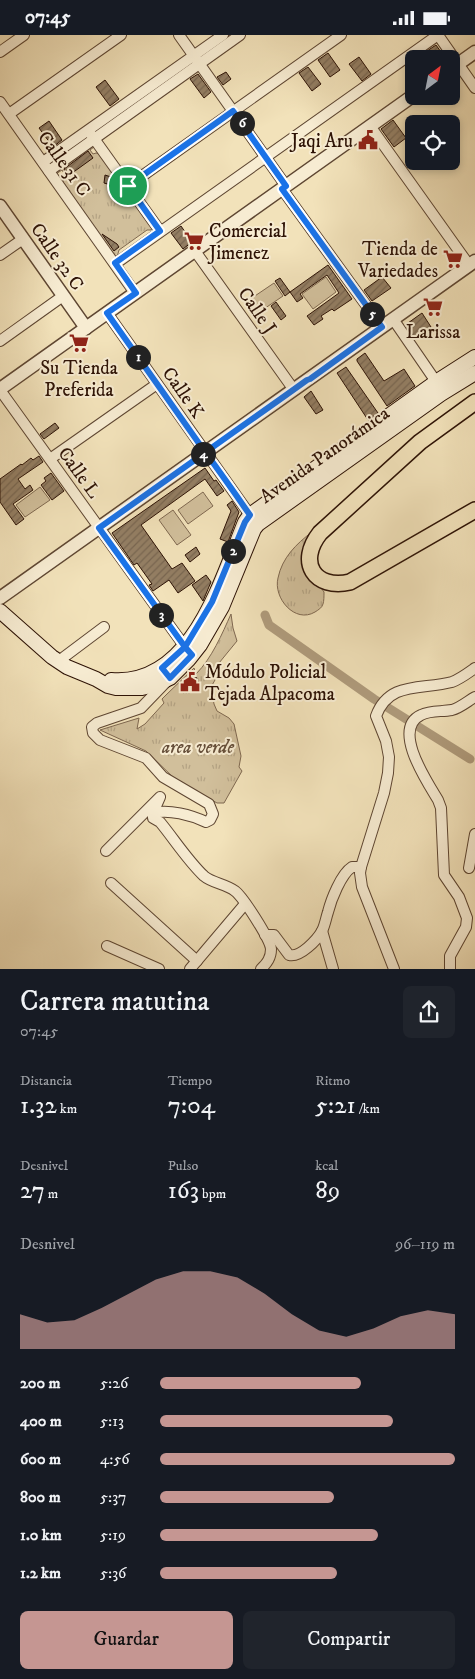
<!DOCTYPE html>
<html lang="es">
<head>
<meta charset="utf-8">
<style>
  :root { --surface:#171b24; --page:#20242c; --text:#f1f3f6; --muted:#9ea1a6; --accent:#c59692 }
  body { margin:0; font-family:"IM FELL DW Pica",serif; background:var(--page); color:var(--text); height:100vh; display:flex; flex-direction:column; font-size:19px; white-space:nowrap }
  * { box-sizing:border-box; margin:0 }
  p { font-size:16px; color:var(--muted) }
  .icon { flex:none; width:28px; height:28px; fill:none; stroke:currentColor; stroke-width:2; stroke-linecap:round; stroke-linejoin:round }
  .map { position:relative; height:934px; overflow:hidden }
  .drawer { display:flex; flex-direction:column; background:var(--surface); flex:1 }
  .drawer>* { flex:none }
  .needle { width:32px; rotate:32deg }
  .buttons { position:absolute; left:405px; top:15px; display:grid; gap:10px }
  .buttons a { display:grid; place-items:center; width:55px; height:55px; border-radius:8px; background:var(--surface); box-shadow:0 2px 8px #0003; font-size:25px }
  .pin { position:absolute; display:grid; place-items:center; width:42px; height:42px; color:#fff; margin:-21px; border:2px solid #fff; border-radius:50%; box-shadow:0 1px 5px #0007 }
  .km { position:absolute; width:25px; height:25px; margin:-12px; border-radius:50%; background:#222; color:#fff; font-size:14px; line-height:25px; text-align:center }
  .round { display:grid; place-items:center; flex:none; width:52px; height:52px; border-radius:8px; background:var(--page) }
  .headline { display:flex; align-items:center; justify-content:space-between; height:85px; padding:0 20px }
  h1 { font-size:28px; font-weight:600; line-height:38px }
  .metrics { display:grid; grid-template-columns:repeat(3,1fr); gap:8px; height:85px; padding:5px 20px }
  .metrics div { display:grid; align-content:center }
  .metrics b { font-size:25px; font-weight:600 }
  .metrics small { font-size:14px; font-weight:400 }
  .metrics p { font-size:14px }
  .chart { height:140px; padding:10px 20px }
  .chart p { display:flex; justify-content:space-between }
  .chart svg { width:100%; height:90px; margin-top:5px; fill:var(--accent); opacity:.7 }
  .action { display:flex; gap:10px; margin-top:auto; padding:10px 20px }
  .action a { flex:1; height:58px; border-radius:8px; background:var(--accent); color:#111; font-size:20px; font-weight:600; line-height:58px; text-align:center }
  .action a+a { background:var(--page); color:var(--text) }
  ul { padding:0 20px; list-style:none; font-size:16px }
  li { display:grid; grid-template-columns:80px 60px 1fr; align-items:center; height:38px }
  li i { height:12px; border-radius:6px; background:var(--accent) }
  .status { display:flex; justify-content:space-between; align-items:center; height:35px; padding:0 25px; background:var(--surface); direction:ltr }
  .status svg { height:14px; fill:currentColor }
  .map>svg:first-child { display:block }
</style>
</head>
<body>
<div class="status"><b>07:45</b><svg viewBox="0 0 49 12"><path d="M0 12V9h3v3zM5 12V6h3v6zM10 12V3h3v9zM15 12V0h3v12zM26 1h20v11H26zM47 4h2v5h-2z"/></svg></div>
<div class="map">
<svg width="475" height="934" viewBox="0 0 475 934">
  <defs>
    <pattern id="park-tufts" width="24" height="20" patternUnits="userSpaceOnUse" patternTransform="scale(1.25)"><rect width="24" height="20" fill="#d1bf9b"/><path d="M3 7l-1-3M5 7V3M7 7l1-3M15 17l-1-3M17 17v-4M19 17l1-3" fill="none" stroke="#b4a384"/></pattern>
    <pattern id="building-hatch" width="6" height="6" patternUnits="userSpaceOnUse" patternTransform="scale(1.25)"><rect width="6" height="6" fill="#937e63"/><path d="M-1 1l2-2M0 6l6-6M5 7l2-2" fill="none" stroke="#786650"/></pattern>
  </defs>
  <rect width="100%" height="100%" fill="#f2e2ba"/>
  <filter id="stains"><feTurbulence type="fractalNoise" baseFrequency=".004" numOctaves="4"/><feColorMatrix values="0 0 0 0 .2 0 0 0 0 .09 0 0 0 0 .02 0 0 0 .5 -.17"/></filter>
  <radialGradient id="worn" r=".72"><stop offset=".6" stop-color="#630" stop-opacity="0"/><stop offset="1" stop-color="#630" stop-opacity=".3"/></radialGradient>
  <g fill="#d1bf9b" stroke="#7f6850">
    <polygon points="326,242 336,257 313,274 302,259"/>
    <polygon points="274,248 283,261 255,280 246,267"/>
    <polygon points="40,452 50,465 25,482 16,470"/>
    <polygon points="203,457 213,471 188,489 178,475"/>
    <polygon points="173,475 191,500 177,510 159,485"/>
  </g>
  <g fill="url(#park-tufts)" stroke="#7f6850">
    <polygon points="93,109 94,112 90,115 93,119 96,118 101,119 152,192 151,195 147,195 119,215 117,222 115,223 63,147 65,140 62,135 56,139 54,136"/>
    <path d="M312 497 316 546 324 557C324 561 324 566 323 569 322 573 318 575 315 577 295 589 273 563 278 543 282 523 296 509 312 497Z"/>
    <path d="M231 579 233 593 237 606 219 628 215 645 211 652 214 669 217 676 229 683 234 689 241 721 239 732 242 736 224 768H217L174 743 146 716 100 695 139 683 137 694 145 689 164 668 162 664 166 660 194 633 196 639C212 623 222 599 231 579Z"/>
  </g>
  <g fill="none" stroke-linecap="round" stroke-linejoin="round">
    <polyline stroke="#af9b7c" stroke-width="9" points="265,580 269,590 374,664 470,724"/>
  </g>
  <g fill="url(#building-hatch)" stroke="#2d1205">
    <polygon points="436,10 446,24 432,24 427,16"/>
    <polygon points="328,18 340,35 330,42 318,25"/>
    <polygon points="359,22 371,39 362,46 349,29"/>
    <polygon points="308,32 321,49 312,56 299,38"/>
    <polygon points="226,37 231,44 223,50 217,42"/>
    <polygon points="198,39 211,57 204,63 190,44"/>
    <polygon points="105,45 119,64 110,71 96,52"/>
    <polygon points="393,85 406,103 394,112 381,94"/>
    <polygon points="49,86 62,105 53,112 39,93"/>
    <polygon points="88,116 93,123 68,141 64,134"/>
    <polygon points="105,140 114,143 111,150 104,148"/>
    <polygon points="181,191 192,207 183,214 171,198"/>
    <polygon points="102,199 117,209 119,212 114,216"/>
    <polygon points="328,230 352,264 334,276 332,274 321,281 323,284 314,290 307,281 339,258 327,240 300,259 303,263 297,267 290,257"/>
    <polygon points="382,242 391,253 372,266 364,255"/>
    <polygon points="280,243 290,257 285,261 275,246"/>
    <polygon points="276,267 286,281 281,285 271,271"/>
    <polygon points="422,278 431,292 415,303 407,292 408,288"/>
    <polygon points="365,318 384,346 404,334 415,351 387,371 357,326 357,324"/>
    <polygon points="346,332 378,378 368,385 337,338"/>
    <polygon points="311,356 323,375 316,379 304,362"/>
    <polygon points="55,388 59,393 44,404 40,399"/>
    <polygon points="39,421 43,427 18,444 25,454 30,450 33,455 13,469 24,484 16,490 0,467 0,444 21,429 22,430 31,423 33,425"/>
    <polygon points="205,433 214,446 216,445 224,456 217,461 205,444 141,490 172,534 182,528 195,546 178,558 169,545 153,556 149,550 152,549 137,528 134,530 112,498"/>
    <polygon points="51,438 64,456 52,465 41,450 46,446 44,443"/>
    <polygon points="232,466 239,477 228,507 220,504 231,476 227,470"/>
    <polygon points="196,512 200,519 190,527 185,520"/>
    <polygon points="206,540 211,547 203,566 192,550"/>
    <polygon points="191,641 192,643 196,642 200,652 193,654 192,651 184,655 181,648 185,646 184,644"/>
  </g>
  <g fill="none" stroke-linecap="round" stroke-linejoin="round">
    <defs>
      <g id="minor">
        <polyline points="179,0 286,151"/>
        <polyline points="438,0 475,53"/>
        <polyline points="0,17 24,0"/>
        <polyline points="0,67 135,258"/>
        <polyline points="9,79 121,0"/>
        <polyline points="370,91 469,230"/>
        <polyline points="90,98 160,196"/>
        <polyline points="43,127 223,0"/>
        <polyline points="49,136 240,0"/>
        <polyline points="128,151 341,0"/>
        <polyline points="282,154 382,292"/>
        <polyline points="195,216 294,355"/>
        <polyline points="0,220 23,204"/>
        <polyline points="115,229 438,0"/>
        <polyline points="107,278 250,480"/>
        <polyline points="393,284 439,351"/>
        <polyline points="0,306 63,261"/>
        <polyline points="0,355 185,612"/>
        <polyline points="50,424 157,349"/>
        <polyline points="59,628 64,622 104,592"/>
        <path d="M166 647 141 673 97 688 92 692 93 698 100 705 146 723 163 742 209 769 213 779 210 785 206 787C191 780 169 774 153 778V783L160 787C174 804 188 826 204 841 212 848 226 849 235 856 243 862 270 904 271 914 271 923 267 928 261 934"/>
        <polyline points="106,816 160,762 153,778"/>
        <polyline points="361,832 360,838 362,852 394,934"/>
        <polyline points="469,833 475,799"/>
        <polyline points="111,848 197,926"/>
        <polyline points="322,896 333,934"/>
        <path d="M265 900H274L289 920C300 923 317 905 322 896 325 890 326 883 328 877 331 865 341 839 352 832H361L384 758 388 738 389 722 386 706 376 681C389 646 421 655 452 647 460 644 468 638 475 633"/>
        <polyline points="107,911 159,934"/>
        <polyline points="190,934 245,869"/>
        <path d="M450 934V921L466 892 467 883 459 862 444 840 441 773 438 765C428 748 391 694 421 680 431 675 441 677 452 675 460 673 468 666 475 662"/>
      </g>
      <g id="tertiary">
        <polyline points="451,34 475,17"/>
        <polyline points="0,171 86,293"/>
        <polyline points="0,354 414,60"/>
        <polyline points="0,563 475,226"/>
      </g>
      <g id="secondary">
        <polyline points="0,576 52,622 67,632 96,644 108,651 116,653 142,653 155,650 170,643 189,624 200,610 222,572 254,494 258,489 441,359 475,338"/>
        <path d="M111 645C192 652 221 545 245 487L250 480 436 347 475 322"/>
      </g>
      <path id="primary" d="M475 367 420 407 320 498C297 527 314 555 350 547L475 475"/>
    </defs>
    <use href="#minor" stroke="#5e4632" stroke-width="12"/>
    <use href="#tertiary" stroke="#5e4632" stroke-width="15"/>
    <use href="#secondary" stroke="#2d1205" stroke-width="16"/>
    <use href="#primary" stroke="#2d1205" stroke-width="18"/>
    <use href="#minor" stroke="#f7ecd2" stroke-width="10"/>
    <use href="#tertiary" stroke="#f7ecd2" stroke-width="12"/>
    <use href="#secondary" stroke="#f7ecd2" stroke-width="14"/>
    <use href="#primary" stroke="#f2e2ba" stroke-width="15"/>
  </g>
  <g fill="none" stroke-linecap="round" stroke-linejoin="round">
    <defs>
      <path id="route" d="M128 151 160 196 115 228 136 258 107 278 198 407C214 429 230 451 245 473L250 480 245 487 212 567 185 612 192 620 170 643 162 633 185 612 99 493 206 417C239 393 274 369 307 345L310 344 382 292 282 154 286 151 233 76 128 151"/>
    </defs>
    <use href="#route" stroke="#fff" stroke-width="10"/>
    <use href="#route" stroke="#1a73e8" stroke-width="6"/>
  </g>
  <defs>
    <symbol id="civic-bare" viewBox="-9 -9 18 18"><path d="M-.6-6.5H3V-4.5H.6V-3L4-1V1h2V6H-6V1h2V-1L-.6-3ZM-1.2 2.5V6h2.4V2.5Z" fill="#8f2418" stroke="#f7ecd2" stroke-width="2.5" paint-order="stroke"/></symbol>
    <symbol id="supermarket-bare" viewBox="-9 -9 18 18"><path d="M-6-5.5h2.5l.6 2H6L4.5 2H-2.5L-4.4-4H-6ZM-1.5 3.2a1.3 1.3 0 1 0 .1 0ZM3 3.2a1.3 1.3 0 1 0 .1 0Z" fill="#8f2418" stroke="#f7ecd2" stroke-width="2.5" paint-order="stroke"/></symbol>
  </defs>
  <g fill-rule="evenodd">
    <use href="#civic-bare" x="354" y="91" width="28" height="28"/>
    <use href="#supermarket-bare" x="180" y="192" width="28" height="28"/>
    <use href="#supermarket-bare" x="439" y="210" width="28" height="28"/>
    <use href="#supermarket-bare" x="419" y="258" width="28" height="28"/>
    <use href="#supermarket-bare" x="65" y="294" width="28" height="28"/>
    <use href="#civic-bare" x="176" y="633" width="28" height="28"/>
  </g>
  <g text-anchor="middle" stroke-width="4" stroke-linejoin="round" paint-order="stroke">
    <g font-size="19" fill="#2d1205" stroke="#f7ecd2" text-anchor="end">
      <text x="353" y="112">Jaqi Aru</text>
      <text x="209" y="202" text-anchor="start">Comercial<tspan x="209" dy="22">Jimenez</tspan></text>
      <text x="438" y="220">Tienda de<tspan x="438" dy="22">Variedades</tspan></text>
      <text x="433" y="303" text-anchor="middle">Larissa</text>
      <text x="79" y="339" text-anchor="middle">Su Tienda<tspan x="79" dy="22">Preferida</tspan></text>
      <text x="205" y="643" text-anchor="start">Módulo Policial<tspan x="205" dy="22">Tejada Alpacoma</tspan></text>
    </g>
    <g font-size="19" fill="#2d1205" stroke="#f7ecd2">
      <text transform="translate(65 128) rotate(54)" y="7">Calle 31 C</text>
      <text transform="translate(58 221) rotate(55)" y="7">Calle 32 C</text>
      <text transform="translate(258 275) rotate(55)" y="7">Calle J</text>
      <text transform="translate(184 357) rotate(55)" y="7">Calle K</text>
      <text transform="translate(324 419) rotate(-35)" y="7">Avenida Panorámica</text>
      <text transform="translate(80 437) rotate(54)" y="7">Calle L</text>
    </g>
    <g font-size="19" font-style="italic" fill="#664f3a" stroke="#f7ecd2">
      <text x="198" y="718">area verde</text>
    </g>
  </g>
  <rect width="100%" height="100%" filter="url(#stains)"/>
  <rect width="100%" height="100%" fill="url(#worn)"/>
</svg>
<div class="buttons">
<a><svg class="needle" viewBox="-14 -14 28 28"><path d="M0-13l5 13h-10z" fill="#e53935"/><path d="M0 13l5-13h-10z" fill="#9ea1a6"/></svg></a>
<a><svg class="icon" aria-label="locate" viewBox="0 0 24 24"><circle cx="12" cy="12" r="6"/><path d="M12 2v4M12 18v4M2 12h4M18 12h4"/></svg></a>
</div>
<div class="pin" style="left:128px;top:151px;background:#1e9e55"><svg class="icon" aria-label="arrive" viewBox="0 0 24 24"><path d="M6 21V4h12l-3 4 3 4H6"/></svg></div>
<b class="km" style="left:138px;top:322px">1</b>
<b class="km" style="left:233px;top:516px">2</b>
<b class="km" style="left:161px;top:580px">3</b>
<b class="km" style="left:203px;top:419px">4</b>
<b class="km" style="left:372px;top:279px">5</b>
<b class="km" style="left:242px;top:88px">6</b>
</div>
<section class="drawer">
<div class="headline"><div><h1>Carrera matutina</h1><p>07:45</p></div><a class="round"><svg class="icon" aria-label="share" viewBox="0 0 24 24"><path d="M12 15V3M7 8l5-5 5 5M5 13v7h14v-7"/></svg></a></div>
<div class="metrics">
<div><p>Distancia</p><b>1.32<small> km</small></b></div>
<div><p>Tiempo</p><b>7:04</b></div>
<div><p>Ritmo</p><b>5:21<small> /km</small></b></div>
</div>
<div class="metrics">
<div><p>Desnivel</p><b>27<small> m</small></b></div>
<div><p>Pulso</p><b>163<small> bpm</small></b></div>
<div><p>kcal</p><b>89</b></div>
</div>
<div class="chart"><p><span>Desnivel</span>96–119 m</p>
<svg viewBox="0 0 160 44" preserveAspectRatio="none"><path d="M0 44V27L10 31L20 30L30 24L40 17L50 10L60 6L70 6L80 9L90 17L100 27L110 35L120 38L130 34L140 28L150 25L160 27V44z"/></svg>
</div>
<ul>
<li><b>200 m</b>5:26<i style="width:68%"></i></li>
<li><b>400 m</b>5:13<i style="width:79%"></i></li>
<li><b>600 m</b>4:56<i style="width:100%"></i></li>
<li><b>800 m</b>5:37<i style="width:59%"></i></li>
<li><b>1.0 km</b>5:19<i style="width:74%"></i></li>
<li><b>1.2 km</b>5:36<i style="width:60%"></i></li>
</ul>
<div class="action"><a>Guardar</a><a>Compartir</a></div>
</section>
</body>
</html>
